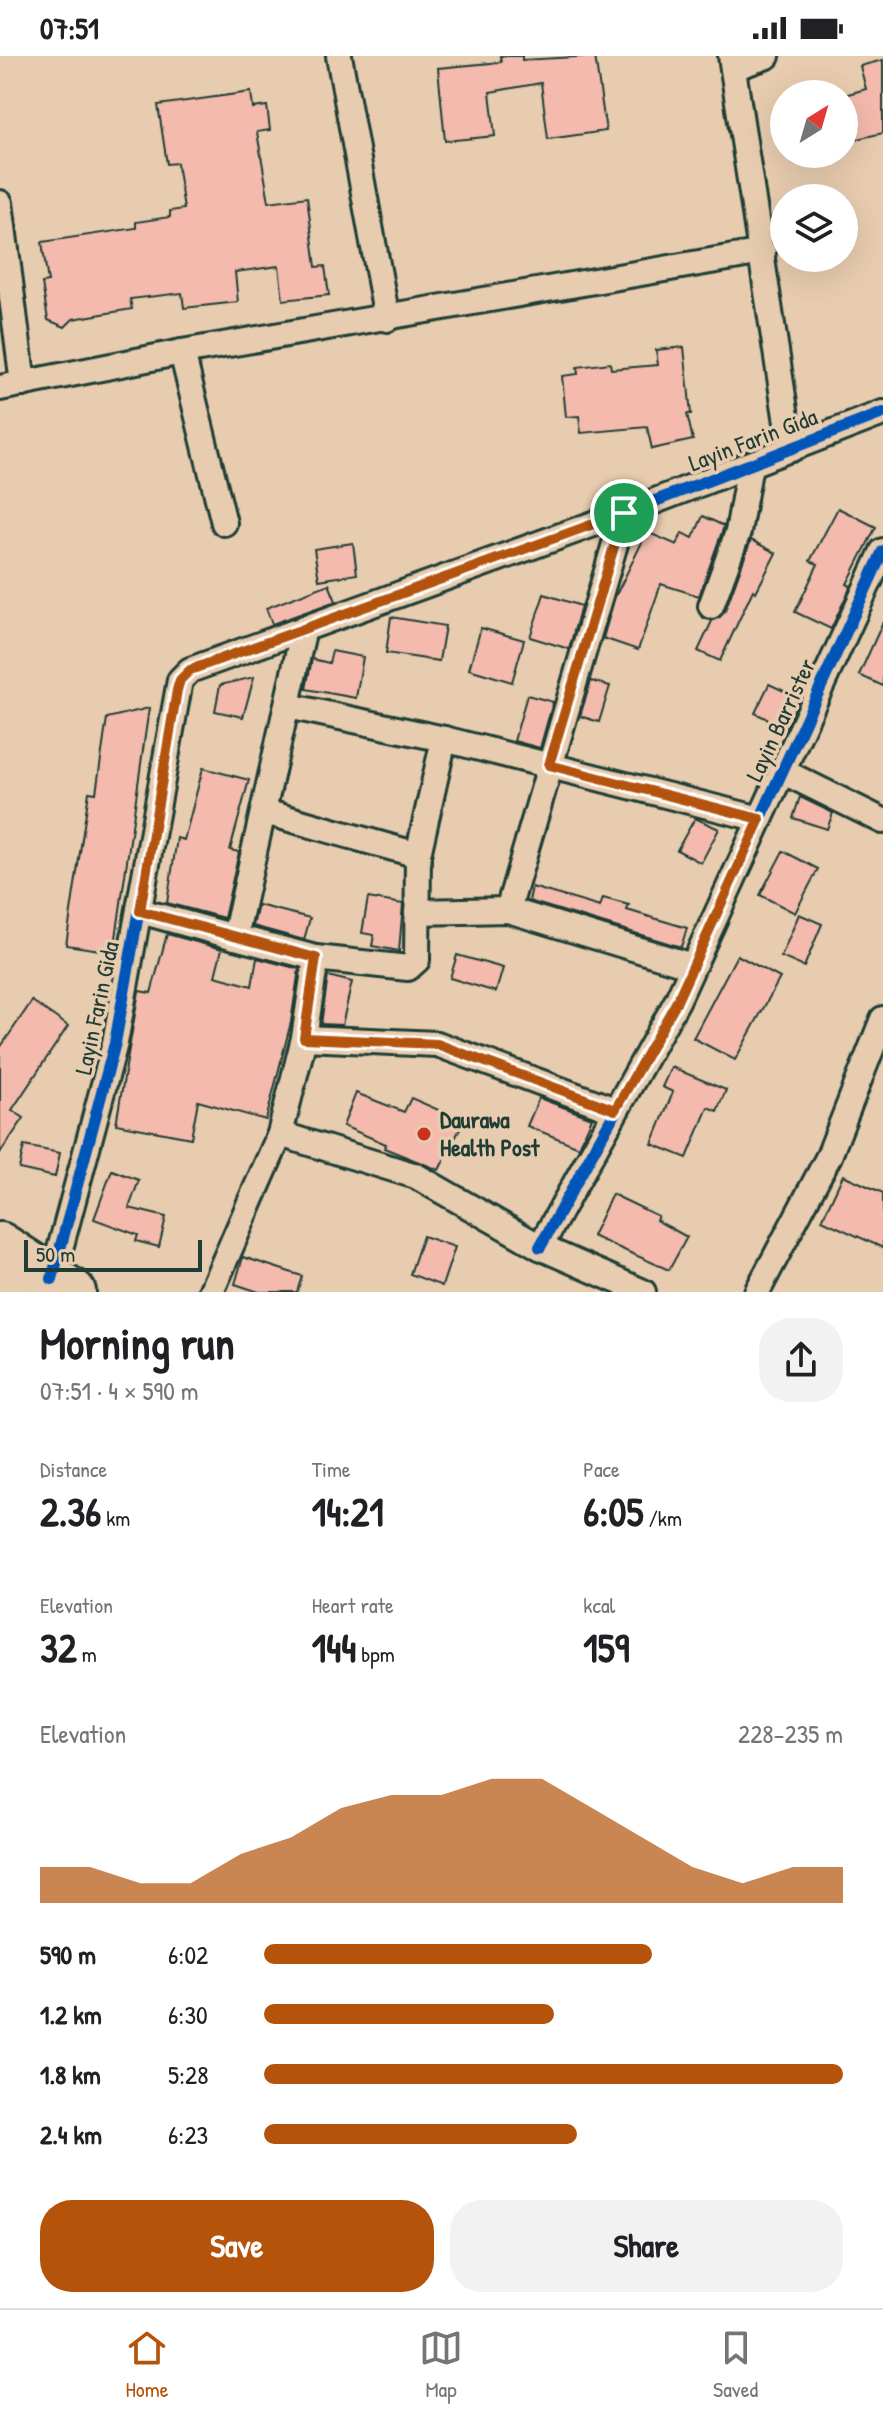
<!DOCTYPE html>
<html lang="en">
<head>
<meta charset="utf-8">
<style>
  :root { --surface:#fff; --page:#f2f2f2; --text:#202124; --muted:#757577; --line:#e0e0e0; --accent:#b45309 }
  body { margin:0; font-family:"Patrick Hand",sans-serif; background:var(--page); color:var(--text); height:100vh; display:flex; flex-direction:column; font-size:30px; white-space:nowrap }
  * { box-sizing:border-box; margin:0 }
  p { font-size:26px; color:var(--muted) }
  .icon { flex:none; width:44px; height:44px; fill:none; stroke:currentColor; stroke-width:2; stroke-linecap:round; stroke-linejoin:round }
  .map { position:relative; height:1236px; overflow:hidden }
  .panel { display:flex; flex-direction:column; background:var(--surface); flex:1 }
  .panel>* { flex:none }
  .needle { width:52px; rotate:37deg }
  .controls { position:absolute; left:770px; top:24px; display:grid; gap:16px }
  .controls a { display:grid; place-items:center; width:88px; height:88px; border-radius:50%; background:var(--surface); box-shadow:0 8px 32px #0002; font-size:40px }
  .scale { position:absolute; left:24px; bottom:20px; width:178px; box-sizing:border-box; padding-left:8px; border:4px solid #1f3d34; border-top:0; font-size:22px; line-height:28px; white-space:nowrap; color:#1f3d34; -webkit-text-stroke:6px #e8ccaf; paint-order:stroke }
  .pin { position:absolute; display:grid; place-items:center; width:68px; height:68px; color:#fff; margin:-34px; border:4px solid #fff; border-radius:50%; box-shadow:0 2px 8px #0007 }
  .round { display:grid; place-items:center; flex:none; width:84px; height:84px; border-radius:32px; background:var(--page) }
  .overview { display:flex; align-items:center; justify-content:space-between; height:136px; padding:0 40px }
  h1 { font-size:44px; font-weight:700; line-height:60px }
  .metrics { display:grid; grid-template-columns:repeat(3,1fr); gap:12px; height:136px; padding:8px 40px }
  .metrics div { display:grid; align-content:center }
  .metrics b { font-size:40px; font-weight:700 }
  .metrics small { font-size:22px; font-weight:400 }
  .metrics p { font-size:22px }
  .chart { height:224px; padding:16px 40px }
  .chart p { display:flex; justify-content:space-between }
  .chart svg { width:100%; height:144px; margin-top:8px; fill:var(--accent); opacity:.7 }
  .button { display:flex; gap:16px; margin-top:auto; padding:16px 40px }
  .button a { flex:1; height:92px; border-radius:32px; background:var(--accent); color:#fff; font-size:32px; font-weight:700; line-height:92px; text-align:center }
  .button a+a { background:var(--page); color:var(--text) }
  ul { padding:0 40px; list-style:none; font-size:26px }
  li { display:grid; grid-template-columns:128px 96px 1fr; align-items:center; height:60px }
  li i { height:20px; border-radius:10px; background:var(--accent) }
  .status { display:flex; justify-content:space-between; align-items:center; height:56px; padding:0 40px; background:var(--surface); direction:ltr }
  .status svg { height:22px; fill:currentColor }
  .tab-bar { display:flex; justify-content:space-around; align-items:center; height:112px; border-top:2px solid var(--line); background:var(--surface); font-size:22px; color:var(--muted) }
  .tab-bar a { display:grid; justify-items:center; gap:4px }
  .tab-bar .active { color:var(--accent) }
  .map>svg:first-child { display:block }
</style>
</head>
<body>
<div class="status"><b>07:51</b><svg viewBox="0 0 49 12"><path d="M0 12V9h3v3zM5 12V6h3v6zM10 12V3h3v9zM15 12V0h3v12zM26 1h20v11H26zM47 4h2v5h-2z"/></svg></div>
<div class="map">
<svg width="883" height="1236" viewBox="0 0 883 1236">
  <rect width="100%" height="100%" fill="#e8ccaf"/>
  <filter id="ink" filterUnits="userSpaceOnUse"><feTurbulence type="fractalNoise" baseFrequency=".0125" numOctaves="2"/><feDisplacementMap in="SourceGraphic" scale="16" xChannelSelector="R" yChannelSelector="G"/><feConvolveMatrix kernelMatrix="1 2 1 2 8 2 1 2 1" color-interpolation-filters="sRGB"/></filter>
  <g filter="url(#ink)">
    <g fill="#f4baad" stroke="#1f3d34" stroke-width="2">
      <polygon points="500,0 522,0 522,4 595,0 606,75 548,83 541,27 490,36 495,80 445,85 438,12 501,6"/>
      <polygon points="883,4 883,77 844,86 844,39 866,33 860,10"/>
      <polygon points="251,36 253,52 267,50 270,74 257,76 269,146 307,141 316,211 325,210 329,239 283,244 279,210 235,216 238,246 184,252 182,237 130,243 132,253 73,263 65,271 48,264 42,227 48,226 42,186 136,172 136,166 170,161 170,155 184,153 177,107 167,108 158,49"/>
      <polygon points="684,291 691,358 687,358 693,384 652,393 647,371 581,377 579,360 566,361 562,320 578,318 577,311 610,307 611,313 658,309 656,294"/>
      <polygon points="838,452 876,471 847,528 851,530 831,573 795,556 818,508 810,505"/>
      <polygon points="703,460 724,470 699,540 661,528 638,594 603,582 615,541 647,476 677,489 682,477 693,482"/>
      <polygon points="751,484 776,497 756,536 753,534 720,605 698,595 712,565 725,555"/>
      <polygon points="353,487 357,518 319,524 314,493"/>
      <polygon points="329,528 336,545 272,568 266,552"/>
      <polygon points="544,538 581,550 569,593 530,581"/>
      <polygon points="391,561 445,570 439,605 386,597"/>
      <polygon points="883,566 883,630 859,619"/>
      <polygon points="481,572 524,584 512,626 469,613"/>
      <polygon points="332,595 363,601 356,642 306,633 312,603 329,607"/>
      <polygon points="254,621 243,661 215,655 220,629"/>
      <polygon points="591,625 610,630 599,666 580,660"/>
      <polygon points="769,628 799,642 786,672 755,657"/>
      <polygon points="527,639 553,646 540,692 514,685"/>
      <polygon points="149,652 114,896 66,889 89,736 96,737 107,662"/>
      <polygon points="203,712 249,724 230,794 239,796 224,862 167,847 177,782 184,784"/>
      <polygon points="800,741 833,757 827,773 793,762"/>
      <polygon points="695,762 719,773 701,807 677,794"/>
      <polygon points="783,795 818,813 795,857 760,839"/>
      <polygon points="532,831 600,851 603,842 629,849 627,854 687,872 681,891 529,845"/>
      <polygon points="368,842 403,848 399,895 372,890 374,879 362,877"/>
      <polygon points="258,849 310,862 304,884 253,870"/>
      <polygon points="799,858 822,868 804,911 781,901"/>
      <polygon points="167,878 222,893 215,920 252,930 257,902 299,913 291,966 266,1064 198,1045 191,1082 116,1068 139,935 151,937"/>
      <polygon points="457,899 503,912 496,936 450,922"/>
      <polygon points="737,899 780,922 735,1004 693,982"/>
      <polygon points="328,920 352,926 342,969 321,968"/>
      <polygon points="32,945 68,970 12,1054 24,1062 0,1097 0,992"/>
      <polygon points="671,1011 726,1034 717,1055 708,1051 687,1102 652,1088 673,1036 662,1031"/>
      <polygon points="356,1037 404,1056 411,1042 464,1065 439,1114 384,1092 386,1088 343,1070"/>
      <polygon points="539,1042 592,1062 579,1091 527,1070"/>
      <polygon points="24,1090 60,1097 55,1121 19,1113"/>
      <polygon points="112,1114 139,1124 129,1152 166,1161 159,1191 136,1185 138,1179 94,1163"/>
      <polygon points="843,1119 883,1137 883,1192 822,1164"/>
      <polygon points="612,1138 658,1160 656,1164 687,1181 669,1214 592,1180"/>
      <polygon points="423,1180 455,1191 442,1230 410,1218"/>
      <polygon points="243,1201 302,1220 297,1236 259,1236 235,1228"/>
    </g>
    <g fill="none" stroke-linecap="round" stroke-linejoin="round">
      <defs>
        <g id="street">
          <polyline points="339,0 387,263"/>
          <polyline points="731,0 791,393"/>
          <polyline points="733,12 767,0"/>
          <polyline points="0,147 23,328"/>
          <polyline points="182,296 224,467"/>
          <polyline points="0,332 182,296 763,196"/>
          <polyline points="711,550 738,476 750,409"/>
          <polyline points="304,572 235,881 316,902 408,912 417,904 418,799 444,683"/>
          <polyline points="288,650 444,683 760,763"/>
          <polyline points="782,715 883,765"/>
          <polyline points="265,756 418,799"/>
          <polyline points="508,854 624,457"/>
          <polyline points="140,855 235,881"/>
          <polyline points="417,856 508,854 692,910"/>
          <polyline points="304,982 437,988 615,1054"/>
          <polyline points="280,1078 416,1120 540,1191 643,1236"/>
          <polyline points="540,1191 677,945 883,495"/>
          <polyline points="52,1223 115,987 180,624 190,614 624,457 883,357"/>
          <polyline points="211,1236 280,1078 304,982 316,902"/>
          <polyline points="757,1236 829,1100 883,963"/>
        </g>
        <g id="highway">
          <polyline points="0,1189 73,1236"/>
          <polyline points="0,1231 8,1236"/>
        </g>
      </defs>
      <use href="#street" stroke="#1f3d34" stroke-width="30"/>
      <use href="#highway" stroke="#1f3d34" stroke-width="50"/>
      <use href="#street" stroke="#e8ccaf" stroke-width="24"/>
      <use href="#highway" stroke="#e8ccaf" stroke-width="44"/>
      <defs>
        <g id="cycleway">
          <polyline points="540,1191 677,945 883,495"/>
          <polyline points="52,1223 115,987 180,624 190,614 624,457 883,357"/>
        </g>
      </defs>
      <use href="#cycleway" stroke="#e8ccaf" stroke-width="17"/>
      <use href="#cycleway" stroke="#0057b8" stroke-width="12"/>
    </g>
  </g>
  <g fill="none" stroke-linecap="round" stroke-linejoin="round" filter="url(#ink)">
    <defs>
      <polygon id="route" points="624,457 549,709 760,763 677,945 615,1054 437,988 304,982 316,902 140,855 177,634 180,624 190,614"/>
    </defs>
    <use href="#route" stroke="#fff" stroke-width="16"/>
    <use href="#route" stroke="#b45309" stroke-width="10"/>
  </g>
  <circle fill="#c8321e" stroke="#e8ccaf" stroke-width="3" cx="424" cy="1078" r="8"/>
  <g text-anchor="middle" stroke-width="7" stroke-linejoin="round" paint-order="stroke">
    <g font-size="24" fill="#1f3d34" stroke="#e8ccaf">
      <text transform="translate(753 384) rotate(-21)" y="8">Layin Farin Gida</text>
      <text transform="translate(781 664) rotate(-65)" y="8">Layin Barrister</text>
      <text transform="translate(97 952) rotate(-78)" y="8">Layin Farin Gida</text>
    </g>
    <g font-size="24" font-weight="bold" fill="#1f3d34" stroke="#e8ccaf" text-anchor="start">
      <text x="440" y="1072">Daurawa<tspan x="440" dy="28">Health Post</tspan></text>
    </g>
  </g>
</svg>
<div class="controls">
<a><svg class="needle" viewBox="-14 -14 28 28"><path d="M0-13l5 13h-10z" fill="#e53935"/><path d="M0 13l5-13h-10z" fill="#757577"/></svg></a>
<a><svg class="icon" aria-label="layers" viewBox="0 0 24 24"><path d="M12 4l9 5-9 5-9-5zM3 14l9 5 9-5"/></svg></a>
</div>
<div class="scale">50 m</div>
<div class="pin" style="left:624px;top:457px;background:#1e9e55"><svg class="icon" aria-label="arrive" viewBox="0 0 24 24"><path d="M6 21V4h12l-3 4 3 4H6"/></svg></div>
</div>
<section class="panel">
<div class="overview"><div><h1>Morning run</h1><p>07:51 · 4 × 590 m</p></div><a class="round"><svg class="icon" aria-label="share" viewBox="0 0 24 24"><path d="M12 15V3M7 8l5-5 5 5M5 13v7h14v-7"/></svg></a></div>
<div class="metrics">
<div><p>Distance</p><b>2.36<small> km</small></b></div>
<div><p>Time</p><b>14:21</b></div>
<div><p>Pace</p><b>6:05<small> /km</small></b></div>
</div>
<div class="metrics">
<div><p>Elevation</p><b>32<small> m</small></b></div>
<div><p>Heart rate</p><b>144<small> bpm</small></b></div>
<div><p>kcal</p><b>159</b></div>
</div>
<div class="chart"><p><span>Elevation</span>228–235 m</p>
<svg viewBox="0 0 160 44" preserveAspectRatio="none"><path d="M0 44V33L10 33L20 38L30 38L40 29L50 24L60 15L70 11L80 11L90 6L100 6L110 15L120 24L130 33L140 38L150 33L160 33V44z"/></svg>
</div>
<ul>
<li><b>590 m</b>6:02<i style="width:67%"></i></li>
<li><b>1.2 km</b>6:30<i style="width:50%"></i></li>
<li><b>1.8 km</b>5:28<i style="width:100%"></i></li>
<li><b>2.4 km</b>6:23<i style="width:54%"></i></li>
</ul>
<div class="button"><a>Save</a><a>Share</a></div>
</section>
<nav class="tab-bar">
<a class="active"><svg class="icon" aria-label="home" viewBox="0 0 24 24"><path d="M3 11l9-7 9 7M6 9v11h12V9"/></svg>Home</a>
<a><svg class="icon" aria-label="map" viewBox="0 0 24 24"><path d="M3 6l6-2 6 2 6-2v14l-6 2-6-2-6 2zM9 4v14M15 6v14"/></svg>Map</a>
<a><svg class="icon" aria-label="saved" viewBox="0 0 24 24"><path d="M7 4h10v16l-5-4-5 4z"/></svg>Saved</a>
</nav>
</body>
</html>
